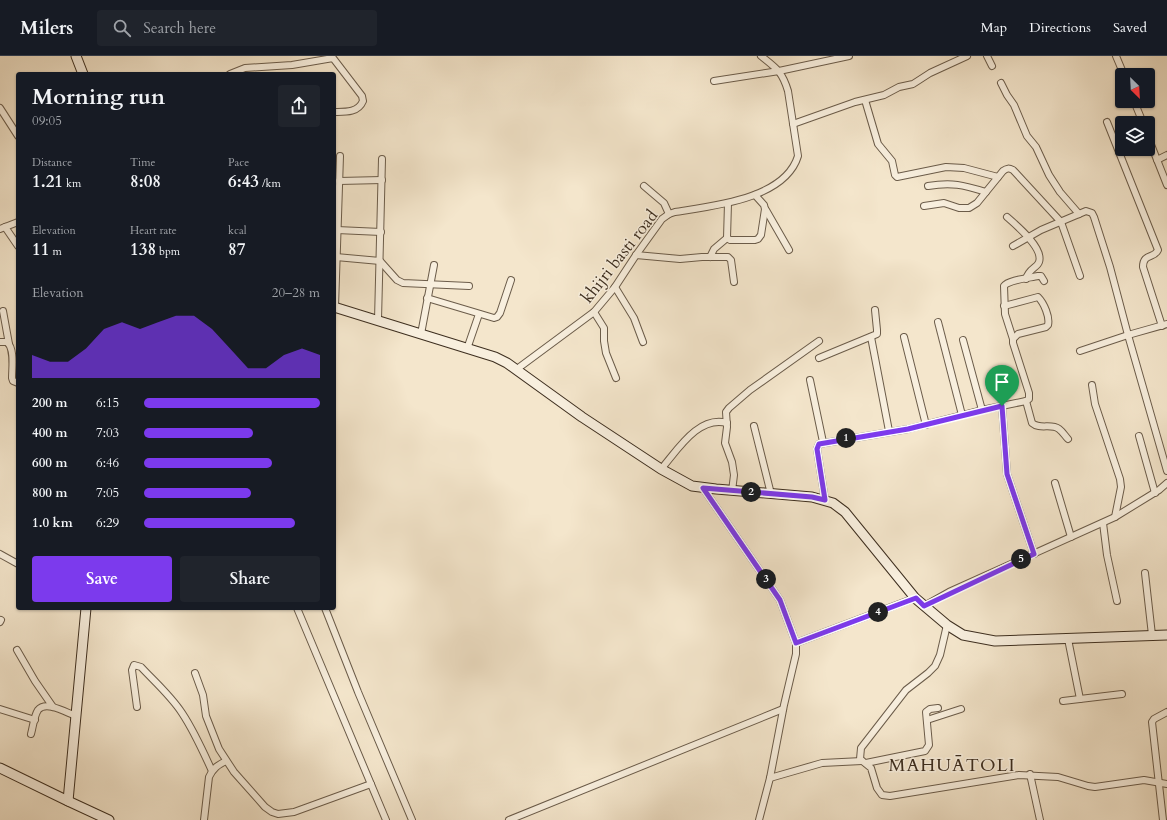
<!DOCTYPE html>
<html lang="en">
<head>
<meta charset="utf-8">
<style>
  :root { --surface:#171b24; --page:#20242c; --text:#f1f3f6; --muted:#9ea1a6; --line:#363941; --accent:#7c3aed }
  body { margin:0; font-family:Cardo,serif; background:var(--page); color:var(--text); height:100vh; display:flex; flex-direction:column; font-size:15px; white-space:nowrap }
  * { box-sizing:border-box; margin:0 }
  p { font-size:13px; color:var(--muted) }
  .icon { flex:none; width:22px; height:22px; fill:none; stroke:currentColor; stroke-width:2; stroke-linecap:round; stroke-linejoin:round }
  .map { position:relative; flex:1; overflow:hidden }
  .drawer { position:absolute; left:16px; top:16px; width:320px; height:538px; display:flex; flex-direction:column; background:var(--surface); border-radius:4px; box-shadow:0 1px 3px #0004 }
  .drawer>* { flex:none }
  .needle { width:26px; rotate:156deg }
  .tools { position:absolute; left:1115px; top:12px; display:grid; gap:8px }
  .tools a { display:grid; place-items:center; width:40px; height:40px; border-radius:4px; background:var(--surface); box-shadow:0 1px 3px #0004; font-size:20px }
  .pin { position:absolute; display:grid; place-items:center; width:34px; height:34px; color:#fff; margin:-41px -17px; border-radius:50% 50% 50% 0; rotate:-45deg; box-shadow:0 0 4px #0007 }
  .pin .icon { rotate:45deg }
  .km { position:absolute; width:20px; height:20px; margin:-10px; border-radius:50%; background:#222; color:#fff; font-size:11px; line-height:20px; text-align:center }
  .round { display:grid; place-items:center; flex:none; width:42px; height:42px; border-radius:4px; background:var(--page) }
  .summary { display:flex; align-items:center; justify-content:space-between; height:68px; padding:0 16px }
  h1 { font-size:22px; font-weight:700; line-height:30px }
  .metrics { display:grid; grid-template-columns:repeat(3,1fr); gap:6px; height:68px; padding:4px 16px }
  .metrics div { display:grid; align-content:center }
  .metrics b { font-size:17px; font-weight:700 }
  .metrics small { font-size:11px; font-weight:400 }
  .metrics p { font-size:11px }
  .chart { height:112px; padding:8px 16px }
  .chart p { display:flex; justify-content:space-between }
  .chart svg { width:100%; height:72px; margin-top:4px; fill:var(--accent); opacity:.7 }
  .cta { display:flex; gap:8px; margin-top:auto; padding:8px 16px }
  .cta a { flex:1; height:46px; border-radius:4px; background:var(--accent); color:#fff; font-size:16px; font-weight:700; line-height:46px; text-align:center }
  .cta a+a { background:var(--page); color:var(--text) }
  ul { padding:0 16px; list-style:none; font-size:13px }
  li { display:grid; grid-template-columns:64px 48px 1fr; align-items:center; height:30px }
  li i { height:10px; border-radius:5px; background:var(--accent) }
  header { display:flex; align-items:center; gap:24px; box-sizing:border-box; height:56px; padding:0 20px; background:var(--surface); border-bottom:1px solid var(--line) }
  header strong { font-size:19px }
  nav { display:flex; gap:22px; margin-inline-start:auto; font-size:14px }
  .search { width:280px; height:36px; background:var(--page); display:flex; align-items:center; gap:10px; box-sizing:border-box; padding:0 14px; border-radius:4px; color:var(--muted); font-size:15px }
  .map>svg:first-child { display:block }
</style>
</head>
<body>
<header>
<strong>Milers</strong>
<div class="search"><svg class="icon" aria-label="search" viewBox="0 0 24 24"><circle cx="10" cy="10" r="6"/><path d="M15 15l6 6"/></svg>Search here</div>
<nav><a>Map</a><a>Directions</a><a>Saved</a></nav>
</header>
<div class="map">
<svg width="1167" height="764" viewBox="0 0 1167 764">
  <rect width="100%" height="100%" fill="#f4e6cc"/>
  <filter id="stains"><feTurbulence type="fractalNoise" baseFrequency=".005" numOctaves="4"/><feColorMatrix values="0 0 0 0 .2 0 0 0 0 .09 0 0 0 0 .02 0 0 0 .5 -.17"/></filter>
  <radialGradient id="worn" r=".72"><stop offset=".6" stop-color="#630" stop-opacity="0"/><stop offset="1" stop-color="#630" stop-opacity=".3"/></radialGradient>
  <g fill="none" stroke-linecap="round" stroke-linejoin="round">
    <defs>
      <g id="street">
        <polyline points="987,0 992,10"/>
        <polyline points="1116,0 1124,19"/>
        <path d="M230 18 245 12 292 9 333 2 362 40 363 45C358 57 345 56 334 56"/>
        <polyline points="714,25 779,15 849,0"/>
        <polyline points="1001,27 1007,39 1014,49 1027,80 1036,91 1049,119 1060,136 1079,158"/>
        <polyline points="865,44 878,88 892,105 895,119 897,121 946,111 964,112 998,121"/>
        <polyline points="1134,45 1143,67"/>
        <polyline points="0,52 18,80"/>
        <path d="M1107 66 1158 194C1154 203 1143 197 1143 211L1162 270"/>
        <polyline points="793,68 855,46 884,39 899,31 913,28 930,17 967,0"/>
        <polyline points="1148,81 1167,129"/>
        <polyline points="1157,104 1167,99"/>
        <polyline points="339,125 382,124"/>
        <polyline points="644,130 664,147 669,158"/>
        <path d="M928 130C952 126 963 129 986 136"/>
        <polyline points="728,147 727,182 730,184 755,184 758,183 761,179 765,153 764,149 755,139"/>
        <path d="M924 150 944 147 959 152H969L977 147 1003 115C1007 112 1009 112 1013 114L1061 166 1080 220"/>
        <polyline points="766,154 789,194"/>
        <path d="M1007 161C1016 169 1044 192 1039 206 1037 212 1029 212 1026 223"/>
        <polyline points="5,171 18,190"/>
        <polyline points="0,173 18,166"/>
        <polyline points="337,174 381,176"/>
        <polyline points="1013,190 1041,174 1086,155 1092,157 1094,161 1110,211 1128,279 1167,415"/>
        <polyline points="636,199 680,203 702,201 728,201 731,204 734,226"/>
        <polyline points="336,201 380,205 397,224 403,227 469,230"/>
        <polyline points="710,201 714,193 727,182"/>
        <polyline points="615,231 634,262 643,286"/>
        <polyline points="427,242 494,262 497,261 500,257 511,224"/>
        <polyline points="335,251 340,100"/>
        <polyline points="3,255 9,288"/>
        <polyline points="594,256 604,272 604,285 606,297 616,322"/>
        <polyline points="378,264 382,103"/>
        <polyline points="938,266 962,359"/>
        <polyline points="421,278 434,209"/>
        <polyline points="871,281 889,375"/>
        <polyline points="904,281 926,369"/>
        <path d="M1013 283 1005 258 1004 230C1008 224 1029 222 1038 220H1041L1044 225"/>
        <polyline points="963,284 982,354"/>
        <path d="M0 286H7C15 293 12 312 12 322L13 325 18 327"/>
        <polyline points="467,293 479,258"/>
        <polyline points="1080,295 1128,279 1167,268"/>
        <polyline points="819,302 877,278 877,274 875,254"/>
        <path d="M517 313 594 256 615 231 636 199 662 163 669 158 675 156C713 150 785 143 798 100L788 35C782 15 776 12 761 0"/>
        <polyline points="810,324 823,386"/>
        <polyline points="1092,329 1095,348 1120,423 1121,431 1115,461"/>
        <path d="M1026 345 1032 367C1040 374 1051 367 1059 373 1063 376 1065 380 1068 383"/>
        <polyline points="1002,350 1007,418 1034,498"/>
        <polyline points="754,370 771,438"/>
        <polyline points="1139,380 1155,437"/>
        <path d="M661 413C677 395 698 359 727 367"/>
        <polyline points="1055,427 1071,481"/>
        <polyline points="703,432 780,544 796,587 796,598 784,649 770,722 759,764"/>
        <polyline points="732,435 734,419 732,406 725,387 727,371 726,356 729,352 750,334 819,285"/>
        <path d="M825 444 817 393 819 388 908 373 982 354 1026 345 1029 343V337L1013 287V283L1018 278 1046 271 1048 269C1050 261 1044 247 1038 241L1004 250"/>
        <polyline points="1103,467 1107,499 1117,545"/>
        <polyline points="0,498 18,508"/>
        <polyline points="1145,517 1152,579"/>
        <polyline points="924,550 949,536 1115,461 1159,434 1167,427"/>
        <polyline points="297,552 386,764"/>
        <polyline points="325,552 358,636 412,764"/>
        <polyline points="0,566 1,564"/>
        <polyline points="947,569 940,599 935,610 928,617 906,634 861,692 860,703 871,712 877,732 882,739 890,740 1019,719 1058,721 1088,730 1095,731 1144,724 1167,728"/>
        <polyline points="1068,583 1080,643"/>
        <polyline points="796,587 915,542"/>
        <polyline points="17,594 35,625 53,651"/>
        <polyline points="195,617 203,639 206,660 219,693 234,716 265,751 272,756 278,758 294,756 371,728"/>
        <polyline points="1063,645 1122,638"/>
        <path d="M137 651 132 614 134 609 141 611C155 626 171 640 182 657 194 675 203 695 212 715"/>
        <polyline points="0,653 35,664"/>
        <polyline points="927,664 961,653"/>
        <path d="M31 678C33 671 34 660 38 654 46 644 67 657 76 660"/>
        <polyline points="866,707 925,695 929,689 926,656 930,653 938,652"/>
        <polyline points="1030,718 1040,764"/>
        <polyline points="770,722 822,707 862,705"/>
        <path d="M204 764 209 721C213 712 218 709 226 705"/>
        <polyline points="509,764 783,653"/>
        <polyline points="1163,764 1152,666 1154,663 1167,656"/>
      </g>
      <g id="secondary">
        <polyline points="76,0 83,18"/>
        <polyline points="334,251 495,301 507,307 582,361 661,413 692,430 716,433 812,441 833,447 845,456 915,542 947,569 963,579 995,585 1167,579"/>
        <polyline points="0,712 68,745 109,764"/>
        <polyline points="68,745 86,552"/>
      </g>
    </defs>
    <use href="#street" stroke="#6b5c4a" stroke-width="8"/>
    <use href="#secondary" stroke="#3d2e1f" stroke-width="11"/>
    <use href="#street" stroke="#f8efde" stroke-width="6"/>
    <use href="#secondary" stroke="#f8efde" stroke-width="9"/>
  </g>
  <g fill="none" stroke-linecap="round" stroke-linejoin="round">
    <defs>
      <polygon id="route" points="1002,350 1007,418 1034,498 924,550 916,542 796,587 780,544 703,432 812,441 825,444 817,393 819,388 908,373"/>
    </defs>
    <use href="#route" stroke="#fff" stroke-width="8"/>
    <use href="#route" stroke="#7c3aed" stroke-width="5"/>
  </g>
  <g text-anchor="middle" stroke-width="3" stroke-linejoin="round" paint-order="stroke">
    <g font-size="17" fill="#3d2e1f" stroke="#f8efde">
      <text transform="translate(619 200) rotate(-52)" y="6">khijri basti road</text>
    </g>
    <g font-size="18" letter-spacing="1" fill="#3d2e1f" stroke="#f8efde">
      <text x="952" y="715">MAHUĀTOLI</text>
    </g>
  </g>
  <rect width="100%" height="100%" filter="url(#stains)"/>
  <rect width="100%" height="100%" fill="url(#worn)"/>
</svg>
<div class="tools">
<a><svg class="needle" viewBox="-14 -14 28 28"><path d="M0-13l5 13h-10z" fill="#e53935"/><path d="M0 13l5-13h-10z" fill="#9ea1a6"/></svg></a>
<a><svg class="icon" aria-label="layers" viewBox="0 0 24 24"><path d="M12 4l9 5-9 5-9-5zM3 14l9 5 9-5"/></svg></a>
</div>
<div class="pin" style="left:1002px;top:350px;background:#1e9e55"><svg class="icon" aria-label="arrive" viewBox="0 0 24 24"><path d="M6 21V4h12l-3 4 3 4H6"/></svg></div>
<b class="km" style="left:846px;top:382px">1</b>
<b class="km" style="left:751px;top:436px">2</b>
<b class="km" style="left:766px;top:523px">3</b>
<b class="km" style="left:878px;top:556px">4</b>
<b class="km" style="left:1021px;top:503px">5</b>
<section class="drawer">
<div class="summary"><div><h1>Morning run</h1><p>09:05</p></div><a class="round"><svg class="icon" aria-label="share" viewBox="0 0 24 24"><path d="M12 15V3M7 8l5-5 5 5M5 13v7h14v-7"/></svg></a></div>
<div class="metrics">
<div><p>Distance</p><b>1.21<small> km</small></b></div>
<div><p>Time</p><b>8:08</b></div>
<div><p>Pace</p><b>6:43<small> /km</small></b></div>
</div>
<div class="metrics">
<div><p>Elevation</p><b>11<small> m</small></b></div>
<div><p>Heart rate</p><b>138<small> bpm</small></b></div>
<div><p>kcal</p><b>87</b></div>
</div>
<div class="chart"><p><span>Elevation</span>20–28 m</p>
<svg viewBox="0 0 160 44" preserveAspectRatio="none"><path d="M0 44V30L10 34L20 34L30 26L40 14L50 10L60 14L70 10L80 6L90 6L100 14L110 26L120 38L130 38L140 30L150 26L160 30V44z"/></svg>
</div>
<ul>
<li><b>200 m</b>6:15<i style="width:100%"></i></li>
<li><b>400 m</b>7:03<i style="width:62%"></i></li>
<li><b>600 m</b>6:46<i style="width:73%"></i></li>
<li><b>800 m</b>7:05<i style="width:61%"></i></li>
<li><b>1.0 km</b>6:29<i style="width:86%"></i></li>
</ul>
<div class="cta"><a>Save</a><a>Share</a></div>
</section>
</div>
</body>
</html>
